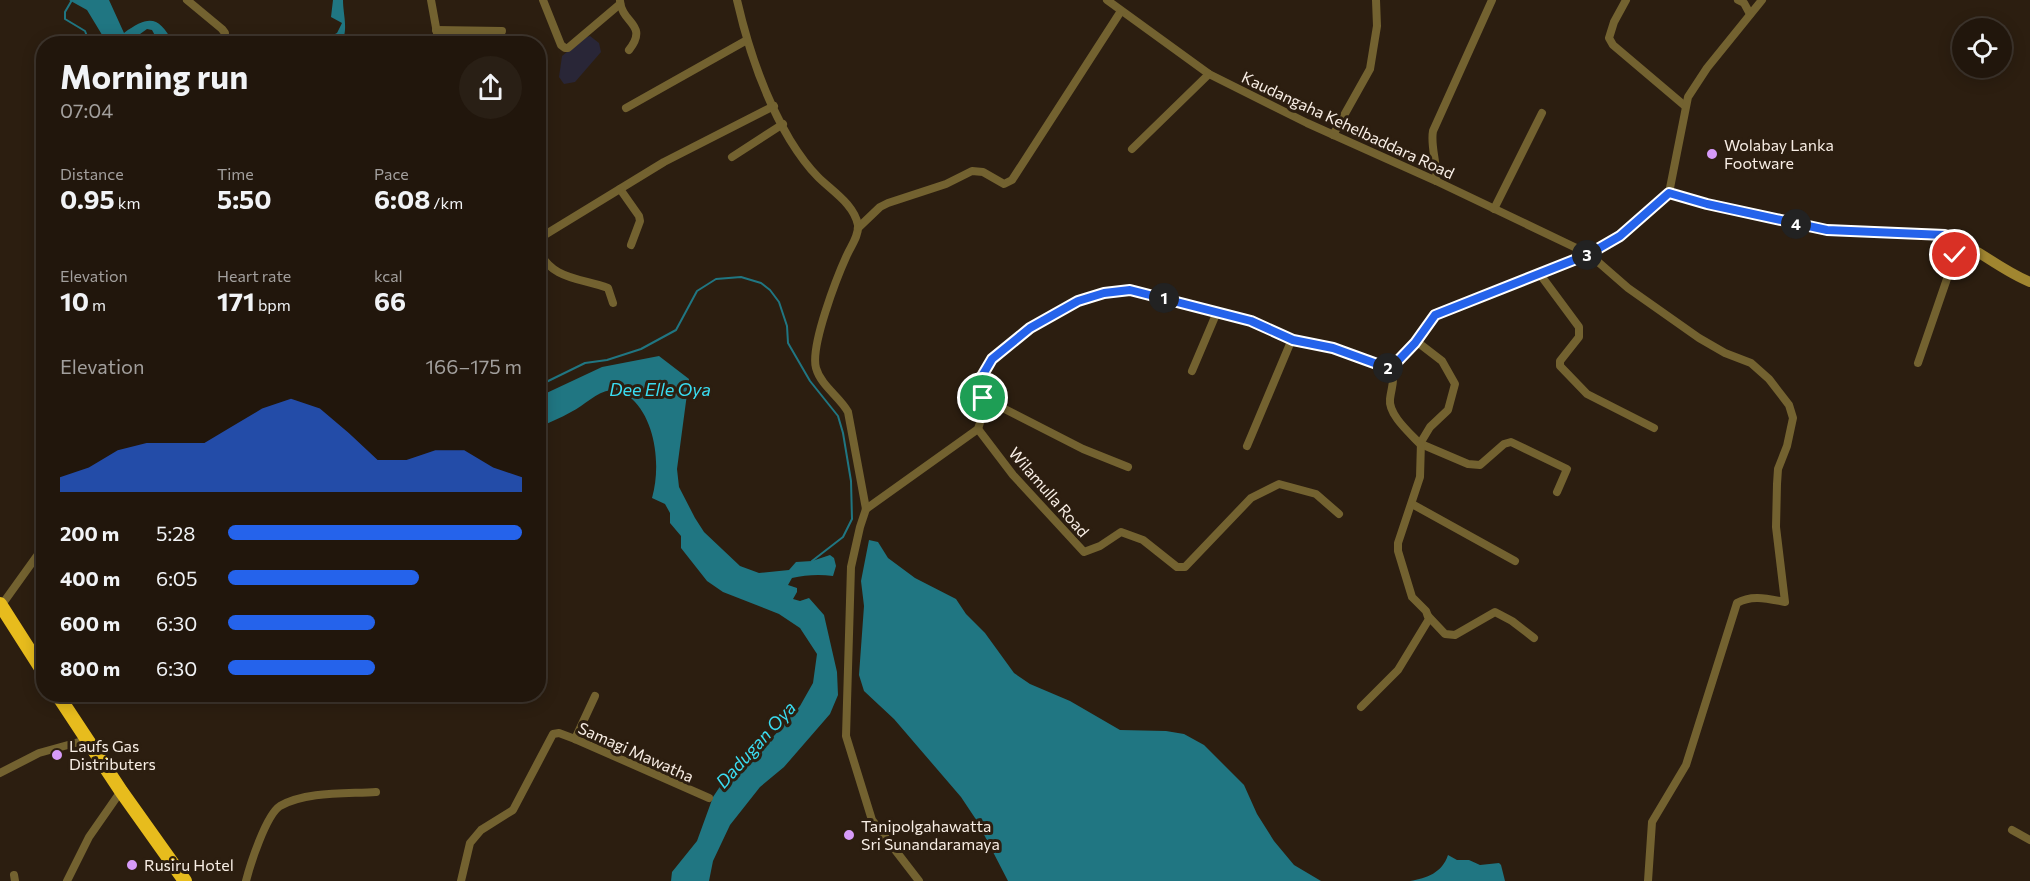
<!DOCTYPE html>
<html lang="en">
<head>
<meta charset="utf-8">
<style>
  :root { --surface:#21160c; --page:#291f15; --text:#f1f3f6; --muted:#a29f9d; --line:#3e352d; --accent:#2563eb }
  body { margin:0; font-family:Commissioner,sans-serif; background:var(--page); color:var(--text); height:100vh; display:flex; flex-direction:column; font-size:22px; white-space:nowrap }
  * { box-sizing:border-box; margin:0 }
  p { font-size:20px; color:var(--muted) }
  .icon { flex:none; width:33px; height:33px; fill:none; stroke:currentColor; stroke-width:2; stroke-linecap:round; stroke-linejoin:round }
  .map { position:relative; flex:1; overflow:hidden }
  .details { position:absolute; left:36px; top:36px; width:510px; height:666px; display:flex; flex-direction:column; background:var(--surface); border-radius:24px; box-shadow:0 3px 15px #0003,0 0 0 2px var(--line) }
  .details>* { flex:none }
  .tools { position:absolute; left:1952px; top:18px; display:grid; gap:12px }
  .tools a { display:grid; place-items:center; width:60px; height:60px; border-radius:50%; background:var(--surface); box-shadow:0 3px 15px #0003,0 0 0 2px var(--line); font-size:30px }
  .pin { position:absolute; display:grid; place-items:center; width:51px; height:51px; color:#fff; margin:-26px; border:3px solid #fff; border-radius:50%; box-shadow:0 2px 6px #0007 }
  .km { position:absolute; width:30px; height:30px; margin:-15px; border-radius:50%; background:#222; color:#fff; font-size:16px; line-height:30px; text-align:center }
  .round { display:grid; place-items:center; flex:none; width:63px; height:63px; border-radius:32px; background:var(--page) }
  .head { display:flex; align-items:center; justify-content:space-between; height:102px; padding:0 24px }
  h1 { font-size:33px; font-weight:700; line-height:45px }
  .metrics { display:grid; grid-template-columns:repeat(3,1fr); gap:9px; height:102px; padding:6px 24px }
  .metrics div { display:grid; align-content:center }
  .metrics b { font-size:26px; font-weight:700 }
  .metrics small { font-size:16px; font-weight:400 }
  .metrics p { font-size:16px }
  .chart { height:168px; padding:12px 24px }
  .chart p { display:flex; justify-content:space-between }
  .chart svg { width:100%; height:108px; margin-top:6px; fill:var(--accent); opacity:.7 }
  ul { padding:0 24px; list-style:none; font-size:20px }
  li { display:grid; grid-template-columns:96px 72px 1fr; align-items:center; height:45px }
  li i { height:15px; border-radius:8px; background:var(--accent) }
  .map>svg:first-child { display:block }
</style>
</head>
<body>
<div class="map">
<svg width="2030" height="881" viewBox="0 0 2030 881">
  <rect width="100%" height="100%" fill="#2c1e10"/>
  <polygon fill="#292637" points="590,36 599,43 601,52 575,82 564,84 559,77 562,56 584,38"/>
  <g fill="#207682">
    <path d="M69 0H109L124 33C149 15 159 16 173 43H159L152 30 147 29 140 34 136 42 107 43 87 10Z"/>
    <path d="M333 0H343C343 15 349 31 341 43H337V39H333V35L337 33 342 23 331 17Z"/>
    <path d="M659 356 689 379 677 469 679 487 695 518 704 532 740 566 759 573 789 570 796 562 812 561 830 555 834 558 836 566 833 576C819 574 805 575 792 578L788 585 797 588V592L793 599 800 601 809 598 824 615 837 672 838 695 830 714 784 767 760 787 730 825 713 861 709 881H671L672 872 697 841 713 797 723 782 761 751 800 706 813 683 817 654 800 628 779 614 723 592 707 581 681 548V536L670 523V513L665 504 652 498C661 467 656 421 632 399 626 394 620 389 611 390 596 392 585 405 571 412 561 418 549 422 539 428L538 397 602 367Z"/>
    <polygon points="869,540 878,542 888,558 915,578 956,599 966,614 985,633 1014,673 1030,684 1070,701 1120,730 1166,731 1184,734 1204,745 1244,785 1257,814 1274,841 1294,865 1321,881 1008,881 977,821 961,797 894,719 864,691 859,675 864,606 861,581"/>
    <path d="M1448 855 1457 860H1469L1480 865 1499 863 1501 865 1505 881H1410C1427 878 1442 873 1448 855Z"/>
  </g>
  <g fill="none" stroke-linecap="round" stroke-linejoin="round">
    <g stroke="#207682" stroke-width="2">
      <polyline points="72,0 65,12 65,19 85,31 90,44"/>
      <polyline points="538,386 585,363 607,360 641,349 676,330 697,291 716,279 741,277 761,283 770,290 779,302 787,326 788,343 810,381 838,416 843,433 851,481 852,519 843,537 812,561"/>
    </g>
    <g stroke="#736230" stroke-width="8">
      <polyline points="187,0 222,29 225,33 223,44"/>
      <polyline points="431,0 439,44"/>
      <polyline points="543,0 561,45 565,48 568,48 620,4"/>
      <path d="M737 0C748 48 765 98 790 140 798 153 808 167 818 177 832 191 854 204 858 225 859 236 851 246 847 255 837 277 810 346 816 368 821 386 840 397 848 412L866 509 860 527 851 567 846 736 872 820 919 881"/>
      <path d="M1107 0 1209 74 1307 123 1434 180 1589 254 1628 288 1699 338 1725 353 1751 363 1769 379 1789 405 1793 418 1787 446 1778 469 1777 484 1776 527 1785 602C1769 599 1752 594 1737 603L1686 765 1652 822 1648 881"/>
      <polyline points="1626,0 1614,22 1609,38 1613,45 1685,106"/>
      <polyline points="1738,0 1744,3 1750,14"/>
      <path d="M620 1C622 24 649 24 629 50"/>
      <polyline points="436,30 502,31"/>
      <polyline points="626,108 747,40"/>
      <polyline points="1333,135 1370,69 1377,26 1376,0"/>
      <polyline points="1132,149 1209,74"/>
      <polyline points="732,157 783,124"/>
      <path d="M1436 181C1438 164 1430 147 1433 131L1492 0"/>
      <polyline points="620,189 639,216 640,221 631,245"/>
      <polyline points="1494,209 1542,113"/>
      <polyline points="858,228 880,207 888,203 946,184 972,171 983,172 1004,184 1012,180 1121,11"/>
      <polyline points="538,239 664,162 774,106"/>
      <path d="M538 249C551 280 581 278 608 288L613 303"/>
      <polyline points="1539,273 1579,327 1579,337 1560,361 1560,366 1587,394 1654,428"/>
      <polyline points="1918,363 1960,241"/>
      <path d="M1391 367C1395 383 1392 384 1390 399 1388 415 1411 434 1421 445"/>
      <polyline points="1192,371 1217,312"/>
      <polyline points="983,398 1083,449 1128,467"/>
      <polyline points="978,429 1013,475 1084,552 1100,546 1121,532 1143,540 1177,567 1185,567 1251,498 1279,484 1316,494 1339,514"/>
      <polyline points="1421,444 1468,464 1480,465 1504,444 1511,442 1567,469 1557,492"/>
      <polyline points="1247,446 1292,339"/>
      <polyline points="1412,504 1515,561"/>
      <polyline points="866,509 978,429 984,410 982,376 991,359 1040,322 1078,301 1104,293 1130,290 1181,302 1251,321 1293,340 1333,348 1387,368 1394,365 1415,343 1435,315 1589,254 1620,236 1669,193 1688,97 1707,68 1762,0"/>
      <polyline points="1,606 44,546"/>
      <polyline points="1428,616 1445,634 1455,635 1495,612 1512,621 1534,638"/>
      <polyline points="1361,707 1398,670 1429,619 1426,611 1412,597 1398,551 1398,543 1420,477 1421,442 1430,427 1448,410 1455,384 1442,361 1416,341"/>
      <polyline points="575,739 595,696"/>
      <polyline points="0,773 39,753 86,740"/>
      <polyline points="2012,830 2030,840"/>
      <polyline points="14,875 15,881"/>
      <polyline points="67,881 89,837 121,791"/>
      <path d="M246 881C250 865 266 815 280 806 307 791 347 794 376 792"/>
      <polyline points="461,881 470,843 481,830 513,810 553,734 559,733 575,739 709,798"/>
    </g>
    <path stroke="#a18630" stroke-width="10" d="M1669 193 1707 204 1827 230 1945 235C1976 247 2000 270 2030 282"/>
    <g stroke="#e7bc1d" stroke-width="14">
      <polyline points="0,604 44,673"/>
      <polyline points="57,694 121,791 185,881"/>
    </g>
  </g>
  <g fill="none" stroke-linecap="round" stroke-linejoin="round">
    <defs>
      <polyline id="route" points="983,398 982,376 992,359 1030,328 1078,301 1104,293 1130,290 1251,321 1293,340 1333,348 1388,368 1394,365 1415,343 1435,315 1589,254 1620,236 1669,193 1707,204 1827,230 1945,235 1960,241 1955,255"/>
    </defs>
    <use href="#route" stroke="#fff" stroke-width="12"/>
    <use href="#route" stroke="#2563eb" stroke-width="8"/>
  </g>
  <g fill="#d79bf9" stroke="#2c1e10" stroke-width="2">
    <circle cx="1712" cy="154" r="6"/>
    <circle cx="57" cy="755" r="6"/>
    <circle cx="849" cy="835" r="6"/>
    <circle cx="132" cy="865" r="6"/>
  </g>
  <g text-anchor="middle" stroke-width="6" stroke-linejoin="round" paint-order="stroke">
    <g font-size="16" fill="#f8eee5" stroke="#2c1e10">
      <text transform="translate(1348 125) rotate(25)" y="6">Kaudangaha Kehelbaddara Road</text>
      <text transform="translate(1049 492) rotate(49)" y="6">Wilamulla Road</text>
      <text transform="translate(636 752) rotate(24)" y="6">Samagi Mawatha</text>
    </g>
    <g font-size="16" fill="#f8eee5" stroke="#2c1e10" text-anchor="start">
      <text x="1724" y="151">Wolabay Lanka<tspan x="1724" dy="18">Footware</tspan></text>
      <text x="69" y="752">Laufs Gas<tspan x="69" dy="18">Distributers</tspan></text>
      <text x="861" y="832">Tanipolgahawatta<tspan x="861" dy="18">Sri Sunandaramaya</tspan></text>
      <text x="144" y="871">Rusiru Hotel</text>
    </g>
    <g font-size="18" font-style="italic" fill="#3adcf1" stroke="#2c1e10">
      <text x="660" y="396">Dee Elle Oya</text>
      <text transform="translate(756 745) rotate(-48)" y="6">Dadugan Oya</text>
    </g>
  </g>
</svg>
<div class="tools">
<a><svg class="icon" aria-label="locate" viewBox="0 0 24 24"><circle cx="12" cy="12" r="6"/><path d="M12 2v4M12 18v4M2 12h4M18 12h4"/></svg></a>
</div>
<div class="pin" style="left:983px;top:398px;background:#1e9e55"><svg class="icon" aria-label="arrive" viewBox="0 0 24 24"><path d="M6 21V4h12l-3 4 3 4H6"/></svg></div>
<div class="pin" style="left:1955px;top:255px;background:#d93025"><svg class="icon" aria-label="check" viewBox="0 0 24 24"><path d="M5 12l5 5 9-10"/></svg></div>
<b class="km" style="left:1164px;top:298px">1</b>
<b class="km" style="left:1388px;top:368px">2</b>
<b class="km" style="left:1587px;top:255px">3</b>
<b class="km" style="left:1796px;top:224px">4</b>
<section class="details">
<div class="head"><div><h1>Morning run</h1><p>07:04</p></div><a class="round"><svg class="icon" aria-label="share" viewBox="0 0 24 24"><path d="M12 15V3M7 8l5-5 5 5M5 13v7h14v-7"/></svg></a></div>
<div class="metrics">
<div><p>Distance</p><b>0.95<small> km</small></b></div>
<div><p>Time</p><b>5:50</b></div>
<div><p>Pace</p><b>6:08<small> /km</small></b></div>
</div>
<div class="metrics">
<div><p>Elevation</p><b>10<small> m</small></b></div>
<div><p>Heart rate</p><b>171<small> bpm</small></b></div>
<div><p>kcal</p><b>66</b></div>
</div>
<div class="chart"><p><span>Elevation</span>166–175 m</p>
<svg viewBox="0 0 160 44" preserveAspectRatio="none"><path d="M0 44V38L10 34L20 27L30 24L40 24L50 24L60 17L70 10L80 6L90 10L100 20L110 31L120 31L130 27L140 27L150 34L160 38V44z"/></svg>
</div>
<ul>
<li><b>200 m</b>5:28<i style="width:100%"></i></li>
<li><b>400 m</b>6:05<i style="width:65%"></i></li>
<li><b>600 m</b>6:30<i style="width:50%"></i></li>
<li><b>800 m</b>6:30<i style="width:50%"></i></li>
</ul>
</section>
</div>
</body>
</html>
